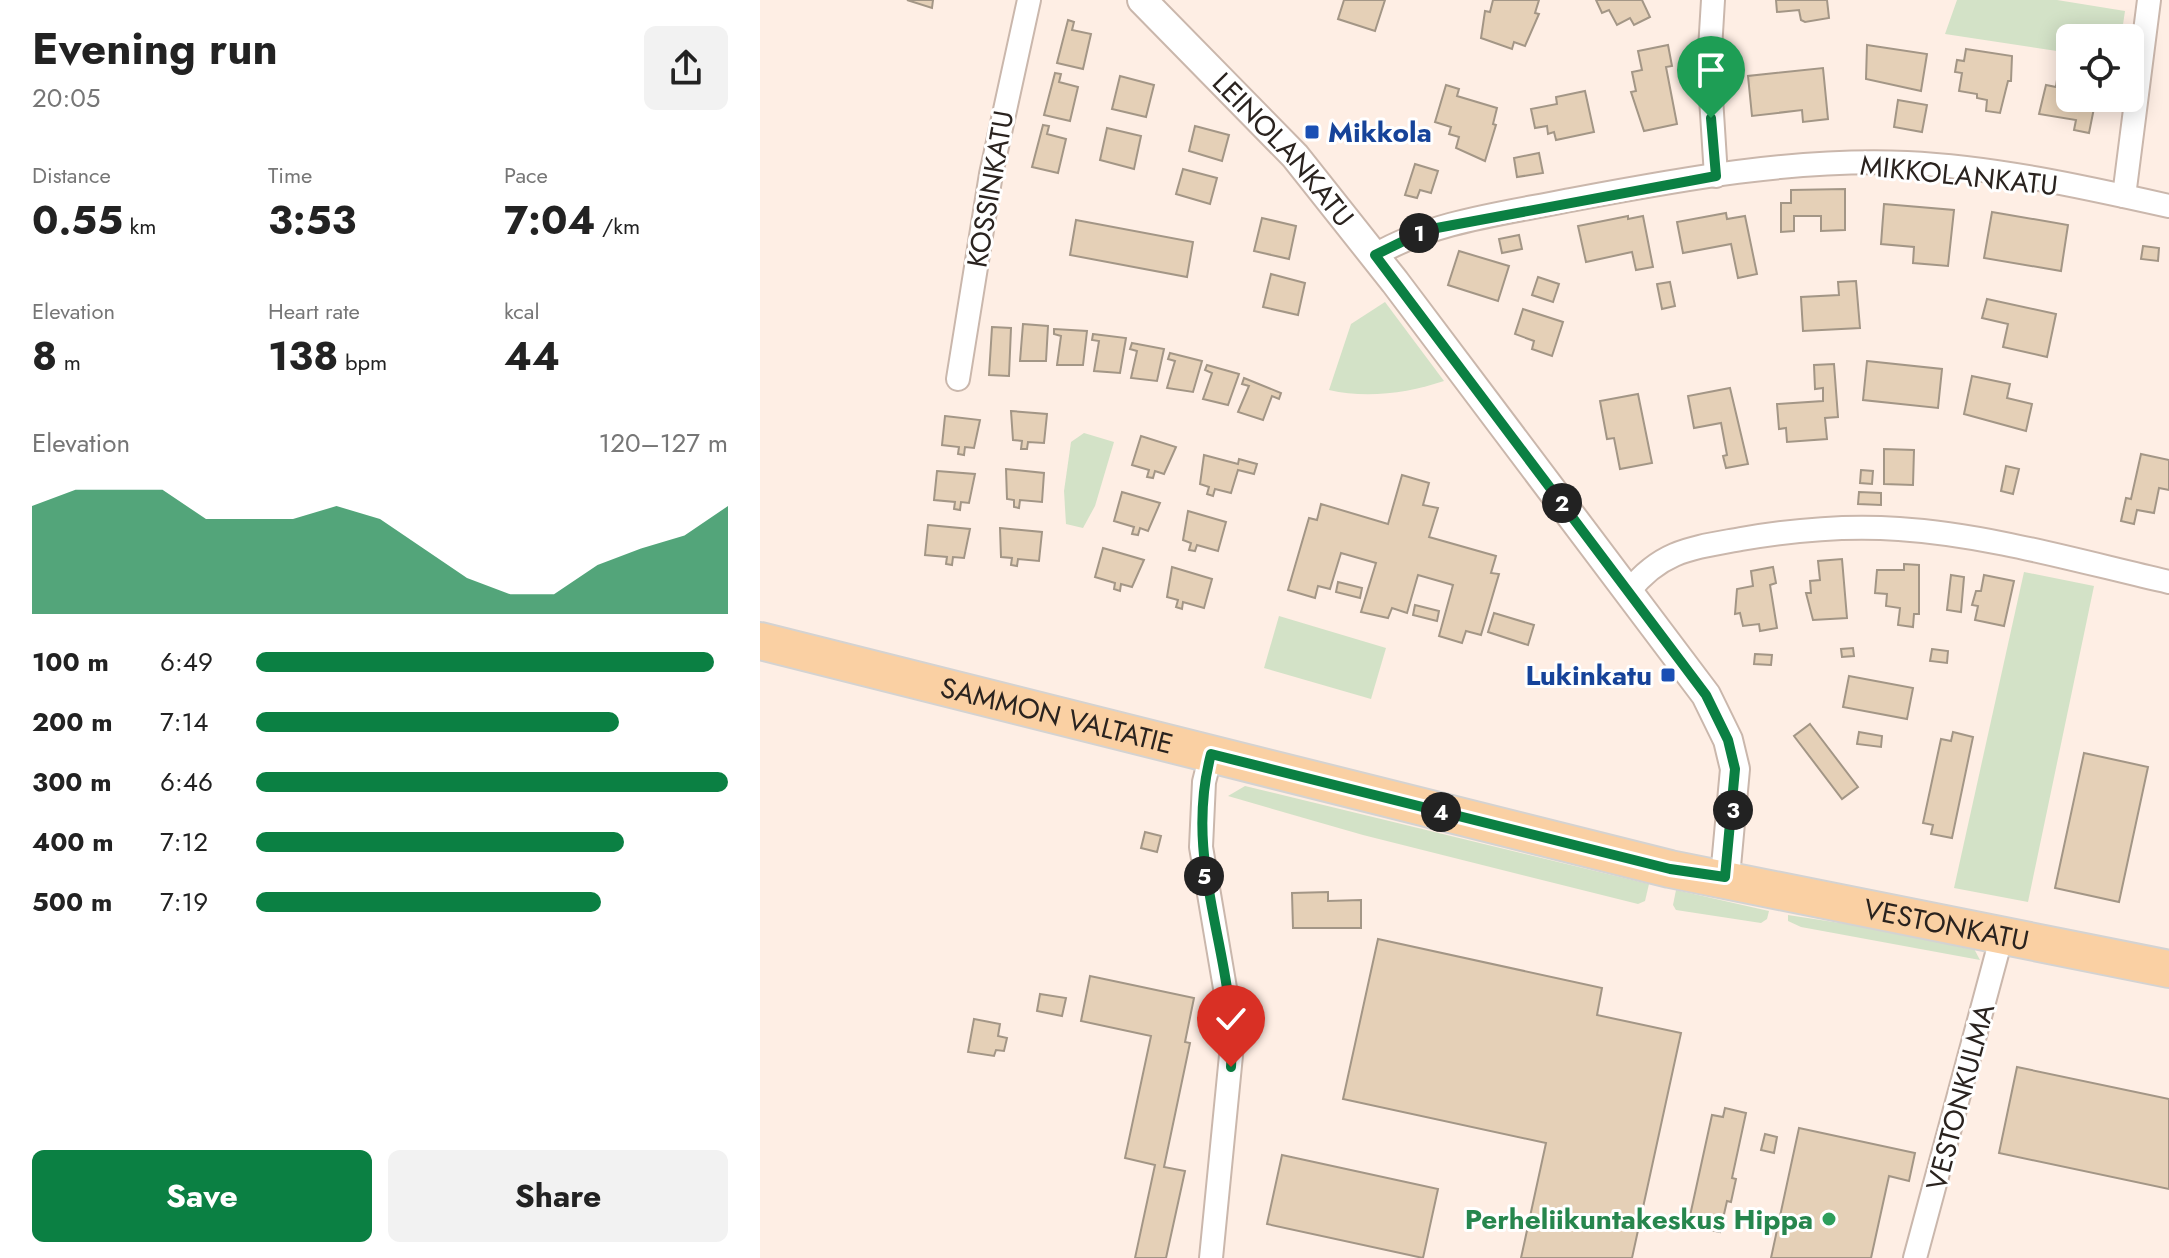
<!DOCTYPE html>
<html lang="en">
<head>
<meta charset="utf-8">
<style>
  :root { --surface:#fff; --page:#f2f2f2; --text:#222; --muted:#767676; --accent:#0b8043 }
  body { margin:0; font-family:Jost,sans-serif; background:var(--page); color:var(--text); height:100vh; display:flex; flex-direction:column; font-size:30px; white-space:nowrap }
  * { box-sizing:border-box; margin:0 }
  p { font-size:26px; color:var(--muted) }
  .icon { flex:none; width:44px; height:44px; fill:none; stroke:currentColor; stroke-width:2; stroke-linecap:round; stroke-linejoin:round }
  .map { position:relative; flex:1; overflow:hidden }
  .panel { display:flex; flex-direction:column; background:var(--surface); width:760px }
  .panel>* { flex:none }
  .buttons { position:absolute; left:1296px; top:24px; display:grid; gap:16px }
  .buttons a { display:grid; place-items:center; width:88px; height:88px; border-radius:12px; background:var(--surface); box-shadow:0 4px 20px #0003; font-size:40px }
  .pin { position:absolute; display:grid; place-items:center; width:68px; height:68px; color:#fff; margin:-82px -34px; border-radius:50% 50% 50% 0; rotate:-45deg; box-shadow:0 0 8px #0007 }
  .pin .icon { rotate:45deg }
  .km { position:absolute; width:40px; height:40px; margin:-20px; border-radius:50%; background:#222; color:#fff; font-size:22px; line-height:40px; text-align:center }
  .round { display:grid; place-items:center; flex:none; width:84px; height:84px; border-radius:12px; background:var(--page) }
  .head { display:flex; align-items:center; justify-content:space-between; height:136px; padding:0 32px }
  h1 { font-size:44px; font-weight:700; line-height:60px }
  .metrics { display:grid; grid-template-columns:repeat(3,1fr); gap:12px; height:136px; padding:8px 32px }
  .metrics div { display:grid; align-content:center }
  .metrics b { font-size:40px; font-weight:700 }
  .metrics small { font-size:22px; font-weight:400 }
  .metrics p { font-size:22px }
  .chart { height:224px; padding:16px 32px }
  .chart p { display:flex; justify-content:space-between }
  .chart svg { width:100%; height:144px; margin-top:8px; fill:var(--accent); opacity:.7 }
  .action { display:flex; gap:16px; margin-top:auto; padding:16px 32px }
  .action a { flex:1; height:92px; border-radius:12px; background:var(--accent); color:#fff; font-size:32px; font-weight:700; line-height:92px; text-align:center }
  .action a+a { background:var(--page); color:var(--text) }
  ul { padding:0 32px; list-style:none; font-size:26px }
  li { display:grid; grid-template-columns:128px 96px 1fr; align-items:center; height:60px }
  li i { height:20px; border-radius:10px; background:var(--accent) }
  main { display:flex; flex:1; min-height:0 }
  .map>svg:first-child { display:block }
</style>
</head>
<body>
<main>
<section class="panel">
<div class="head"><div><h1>Evening run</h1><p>20:05</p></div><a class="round"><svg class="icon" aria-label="share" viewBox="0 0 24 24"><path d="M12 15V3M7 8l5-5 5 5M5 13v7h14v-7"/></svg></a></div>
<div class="metrics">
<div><p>Distance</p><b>0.55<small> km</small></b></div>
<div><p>Time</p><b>3:53</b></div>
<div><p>Pace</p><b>7:04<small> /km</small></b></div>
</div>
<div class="metrics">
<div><p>Elevation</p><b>8<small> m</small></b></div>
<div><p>Heart rate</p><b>138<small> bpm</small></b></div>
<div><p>kcal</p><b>44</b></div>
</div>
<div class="chart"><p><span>Elevation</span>120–127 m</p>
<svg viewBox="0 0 160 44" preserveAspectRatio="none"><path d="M0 44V11L10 6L20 6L30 6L40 15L50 15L60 15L70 11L80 15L90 24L100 33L110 38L120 38L130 29L140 24L150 20L160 11V44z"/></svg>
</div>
<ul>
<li><b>100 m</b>6:49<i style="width:97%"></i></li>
<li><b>200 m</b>7:14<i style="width:77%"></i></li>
<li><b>300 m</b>6:46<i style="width:100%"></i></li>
<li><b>400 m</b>7:12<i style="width:78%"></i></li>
<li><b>500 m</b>7:19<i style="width:73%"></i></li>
</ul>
<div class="action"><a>Save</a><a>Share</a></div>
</section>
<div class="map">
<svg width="1409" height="1258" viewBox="0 0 1409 1258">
  <rect width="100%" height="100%" fill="#feeee4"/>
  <g fill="#d3e2c7">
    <polygon points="1197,0 1297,0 1365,11 1361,38 1310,38 1310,53 1185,34"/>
    <path d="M625 302 684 381C648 393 607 399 569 390L591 324Z"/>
    <polygon points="324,433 354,442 335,506 323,528 306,524 304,491 311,442"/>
    <polygon points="1264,572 1334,586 1268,902 1194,888"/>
    <polygon points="519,616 626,648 611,699 504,668"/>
    <polygon points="485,786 889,884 885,901 878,904 603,835 468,796"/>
    <polygon points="916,890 1009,911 1007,919 1001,923 916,910 913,905"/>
    <polygon points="1028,915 1197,941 1212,945 1220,960 1041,927 1028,921"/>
  </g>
  <g fill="#e5d0b7" stroke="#a39686" stroke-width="2">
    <polygon points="147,0 173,0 172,8"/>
    <polygon points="584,0 625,0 615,31 578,19"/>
    <polygon points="733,0 779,0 775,13 779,14 765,46 754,42 752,49 721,38 725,11 730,12"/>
    <polygon points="836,0 882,0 890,17 874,25 870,18 857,25 849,10 842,13"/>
    <polygon points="1016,0 1067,0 1069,18 1045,22 1041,20 1039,10 1017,12"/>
    <polygon points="308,20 314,22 312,30 331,34 323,69 297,63"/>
    <polygon points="908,45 912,66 906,67 917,124 884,131 871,92 876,91 872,72 882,70 878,51"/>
    <polygon points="1107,45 1167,54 1161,91 1106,79"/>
    <polygon points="1206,49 1252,56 1251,81 1248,81 1240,113 1226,111 1227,100 1217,98 1217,94 1199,91 1202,73 1195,72 1197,60 1204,61"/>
    <polygon points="1299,66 1310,68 1310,98 1336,98 1329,133 1314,130 1316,120 1279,114 1286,85 1296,87"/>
    <polygon points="1063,68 1068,119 1043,122 1042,110 992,116 988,76"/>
    <polygon points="295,73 301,74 299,82 318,87 310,121 284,115"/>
    <polygon points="360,76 394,85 386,117 352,109"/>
    <polygon points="686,85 699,89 697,96 737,108 733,124 736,125 725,161 696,148 699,137 689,134 691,127 675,122"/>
    <polygon points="825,91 834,132 796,140 794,132 788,134 787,126 775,128 771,109 797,104 796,97"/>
    <polygon points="1138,100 1167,105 1162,132 1134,127"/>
    <polygon points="283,125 289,126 287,134 306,139 298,173 272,167"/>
    <polygon points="435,126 469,135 462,161 429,151"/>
    <polygon points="347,128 381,136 374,169 340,160"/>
    <polygon points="779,153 783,173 757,177 754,158"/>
    <polygon points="655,164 678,171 671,193 660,190 657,198 645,195"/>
    <polygon points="423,169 457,178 450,204 416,194"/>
    <polygon points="1085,189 1085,230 1061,231 1061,216 1034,216 1034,231 1021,232 1021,203 1031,203 1031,190"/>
    <polygon points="1124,204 1194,210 1188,266 1153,263 1154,247 1121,244"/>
    <polygon points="1232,212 1308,225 1301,271 1224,258"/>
    <polygon points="966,213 967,219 985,216 997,274 978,278 971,244 923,253 917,222"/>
    <polygon points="868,216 868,219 883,216 893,267 876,270 872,252 826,262 818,226"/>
    <polygon points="502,218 536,226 529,259 494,251"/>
    <polygon points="316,220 433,242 427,277 310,255"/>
    <polygon points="759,235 762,249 742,253 739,239"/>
    <polygon points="1383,246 1399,248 1398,261 1381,259"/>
    <polygon points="699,251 749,266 738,301 688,285"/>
    <polygon points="511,274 545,283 538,315 503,307"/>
    <polygon points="778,277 799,284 793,302 772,295"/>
    <polygon points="1096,281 1100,328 1043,331 1041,297 1079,295 1078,282"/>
    <polygon points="910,282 915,306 902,309 897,284"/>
    <polygon points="1227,299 1296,314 1287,357 1243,347 1248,324 1222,318"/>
    <polygon points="763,309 803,322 792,356 772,349 774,341 755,334"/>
    <polygon points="263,324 288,326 286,361 260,361"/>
    <polygon points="232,327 251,328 249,376 229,375"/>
    <polygon points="294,329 327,331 323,365 297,365 301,336 294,334"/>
    <polygon points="333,334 366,338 360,373 334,371 339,341 332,340"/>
    <polygon points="372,343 404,349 397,381 371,378 377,351 370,349"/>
    <polygon points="410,353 442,361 433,392 407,388 415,361 408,359"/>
    <polygon points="1107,361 1182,369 1178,408 1103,400"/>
    <polygon points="1074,364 1078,417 1065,418 1067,439 1027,442 1026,428 1019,429 1017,404 1063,401 1063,388 1055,389 1054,365"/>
    <polygon points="447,365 479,374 468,405 443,399 452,373 445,370"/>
    <polygon points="1212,376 1250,384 1247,398 1272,404 1266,431 1204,414"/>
    <polygon points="484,378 521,393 519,399 512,396 503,420 478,412 489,386 482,384"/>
    <polygon points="970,388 988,464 966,468 963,456 967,455 961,423 934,428 928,396"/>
    <polygon points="878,394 892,463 860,469 854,438 847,439 840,401"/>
    <polygon points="251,411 287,414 284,443 268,442 267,449 261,449 262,441 253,440"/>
    <polygon points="185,416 220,420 214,448 205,447 204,455 198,454 199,447 182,445"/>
    <polygon points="381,436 416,447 404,474 395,471 393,478 387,477 389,470 372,465"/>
    <polygon points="1124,449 1154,450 1153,485 1124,484"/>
    <polygon points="1381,454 1409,460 1409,490 1399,488 1394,513 1377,510 1374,524 1361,521 1366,498 1371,499"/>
    <polygon points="444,455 478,464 479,459 497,464 494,474 478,470 471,493 455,489 453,496 447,494 449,487 440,484"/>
    <polygon points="1246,466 1259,469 1253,494 1241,491"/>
    <polygon points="246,469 284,473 282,502 260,500 259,508 254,507 254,500 247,499"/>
    <polygon points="1101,470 1113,471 1112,484 1100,483"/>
    <polygon points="177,471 215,474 209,503 201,502 200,510 194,509 195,502 174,500"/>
    <polygon points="642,475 669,483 663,505 678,508 669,537 736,556 731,573 739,574 721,635 706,631 702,643 679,636 693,585 658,575 647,613 632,608 628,618 601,612 616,563 581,553 570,589 558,586 555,598 528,590 549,518 557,520 561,504 628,524"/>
    <polygon points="362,492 400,503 388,531 380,528 378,535 372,534 374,527 354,521"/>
    <polygon points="1099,492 1121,493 1121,505 1098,504"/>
    <polygon points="428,511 466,522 458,551 437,545 435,551 429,550 431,543 423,540"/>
    <polygon points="168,525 210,529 204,558 193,557 192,565 186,564 187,557 165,555"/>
    <polygon points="240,528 282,532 279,561 258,559 257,566 251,565 252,558 241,557"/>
    <polygon points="343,548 384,560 372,587 361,584 360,591 354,589 355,583 335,577"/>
    <polygon points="1082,559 1087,618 1053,620 1046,593 1051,593 1050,581 1060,580 1058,561"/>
    <polygon points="1144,564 1159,565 1159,614 1154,614 1153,627 1138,625 1140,608 1126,606 1127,594 1115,593 1117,570 1144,570"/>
    <polygon points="412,567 452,579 444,608 423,602 422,609 416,607 418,600 407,597"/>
    <polygon points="1013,567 1016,583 1010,585 1017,628 1000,631 999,624 983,626 980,613 975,614 977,589 993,586 991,571"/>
    <polygon points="1191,575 1204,577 1201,612 1187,610"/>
    <polygon points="1224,575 1254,581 1244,626 1215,620 1218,606 1212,605 1216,591 1221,591"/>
    <polygon points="578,582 602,588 600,598 576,592"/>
    <polygon points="655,605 679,611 677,621 653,615"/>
    <polygon points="734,613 774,625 768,645 728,632"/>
    <polygon points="1093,648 1094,656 1082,657 1081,649"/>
    <polygon points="1172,649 1188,651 1187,663 1170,661"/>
    <polygon points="995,654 1012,655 1011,665 994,664"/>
    <polygon points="1089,676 1153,688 1147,719 1083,707"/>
    <polygon points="1050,724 1098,787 1082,799 1034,736"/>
    <polygon points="1099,732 1122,736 1121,747 1097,744"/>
    <polygon points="1193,732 1213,737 1192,838 1171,834 1173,825 1163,823 1181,739 1191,741"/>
    <polygon points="1324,753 1388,767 1359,902 1295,888"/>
    <polygon points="385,832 401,836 397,852 381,848"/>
    <polygon points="568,892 568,901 601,900 601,928 533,928 532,893"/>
    <polygon points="618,939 842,988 837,1015 921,1033 872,1258 761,1258 786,1143 583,1099"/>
    <polygon points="330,976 434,998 425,1042 430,1043 404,1167 425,1171 406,1258 375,1258 395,1165 365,1158 391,1036 321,1021"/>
    <polygon points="280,994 306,998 302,1016 277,1011"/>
    <polygon points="214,1019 240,1024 238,1036 247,1038 244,1051 236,1050 234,1056 208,1052"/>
    <polygon points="1257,1067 1409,1099 1409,1189 1239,1153"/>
    <polygon points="965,1108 986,1113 972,1178 976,1179 971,1202 967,1201 960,1232 928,1225 952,1115 963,1117"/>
    <polygon points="1039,1128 1155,1153 1149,1181 1129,1176 1111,1258 1011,1258"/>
    <polygon points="1005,1134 1017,1137 1014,1153 1001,1150"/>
    <polygon points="522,1155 678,1189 663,1258 507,1224"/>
  </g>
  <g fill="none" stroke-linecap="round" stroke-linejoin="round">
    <defs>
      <g id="minor">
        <polyline points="953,0 949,66 956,176"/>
        <polyline points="1364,196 1389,0"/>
        <path d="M615 255C672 222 740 214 805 201 917 180 1032 158 1147 163 1234 167 1324 187 1409 206"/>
        <polyline points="198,379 231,174 269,0"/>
        <path d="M869 591C902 550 932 548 981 539 1033 530 1086 525 1139 529 1230 535 1321 562 1409 582"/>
        <polyline points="451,754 444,782 441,847 473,1035 451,1258"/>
        <polyline points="1155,1258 1242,935"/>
      </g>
      <g id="tertiary">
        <path id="s1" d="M382 0 535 156 635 282 946 695 968 740 975 769 965 877"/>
      </g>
      <g id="primary">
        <path id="s2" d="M0 641 910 869 1409 969"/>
      </g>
    </defs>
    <use href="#minor" stroke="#cab7ac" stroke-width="26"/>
    <use href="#tertiary" stroke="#cab7ac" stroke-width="32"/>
    <use href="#primary" stroke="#d4d3d2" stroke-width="40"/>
    <use href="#minor" stroke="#fff" stroke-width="22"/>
    <use href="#tertiary" stroke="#fff" stroke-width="28"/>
    <use href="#primary" stroke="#fad0a3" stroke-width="36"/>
  </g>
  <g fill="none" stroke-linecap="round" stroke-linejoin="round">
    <defs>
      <path id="route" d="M471 1067C479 958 421 868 451 754L910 869 965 877 975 769 968 740 946 695 615 255 666 230 956 176 951 118"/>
    </defs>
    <use href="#route" stroke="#fff" stroke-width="16"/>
    <use href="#route" stroke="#0b8043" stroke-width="10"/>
  </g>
  <g fill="#1a4fb4" stroke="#fff" stroke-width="3">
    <rect x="544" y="124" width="16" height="16" rx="4"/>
    <rect x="900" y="667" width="16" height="16" rx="4"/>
  </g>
  <circle fill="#2e9e5b" stroke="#fff" stroke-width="3" cx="1069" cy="1219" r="8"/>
  <g text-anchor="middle" stroke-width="6" stroke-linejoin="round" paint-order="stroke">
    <g font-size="28" font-weight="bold" fill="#164399" stroke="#fff" text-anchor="start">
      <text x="568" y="142">Mikkola</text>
      <text x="892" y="685" text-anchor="end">Lukinkatu</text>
    </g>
    <g font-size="28" fill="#2a231f" stroke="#fff">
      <text dy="10" stroke="none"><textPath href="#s1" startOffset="206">LEINOLANKATU</textPath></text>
      <text transform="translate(1199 175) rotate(6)" y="10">MIKKOLANKATU</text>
      <text transform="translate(230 189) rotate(-80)" y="10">KOSSINKATU</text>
      <text dy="10" stroke="none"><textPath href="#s2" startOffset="306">SAMMON VALTATIE</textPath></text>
      <text dy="10" stroke="none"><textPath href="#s2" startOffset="1220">VESTONKATU</textPath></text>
      <text transform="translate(1200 1097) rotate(-75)" y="10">VESTONKULMA</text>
    </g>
    <g font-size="28" font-weight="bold" fill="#27864d" stroke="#fff" text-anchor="end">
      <text x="1053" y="1229">Perheliikuntakeskus Hippa</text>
    </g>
  </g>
</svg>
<div class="buttons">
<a><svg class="icon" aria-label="locate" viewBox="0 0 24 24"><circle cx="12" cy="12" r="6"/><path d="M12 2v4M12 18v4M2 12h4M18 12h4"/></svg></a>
</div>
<div class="pin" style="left:951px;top:118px;background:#1e9e55"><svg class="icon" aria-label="arrive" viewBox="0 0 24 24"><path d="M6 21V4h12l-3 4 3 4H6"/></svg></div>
<div class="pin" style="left:471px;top:1067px;background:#d93025"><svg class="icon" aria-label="check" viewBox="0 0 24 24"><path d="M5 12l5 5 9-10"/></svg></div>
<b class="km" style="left:659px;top:233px">1</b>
<b class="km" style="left:802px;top:503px">2</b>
<b class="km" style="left:973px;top:810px">3</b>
<b class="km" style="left:681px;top:812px">4</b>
<b class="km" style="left:444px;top:876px">5</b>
</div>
</main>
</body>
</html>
